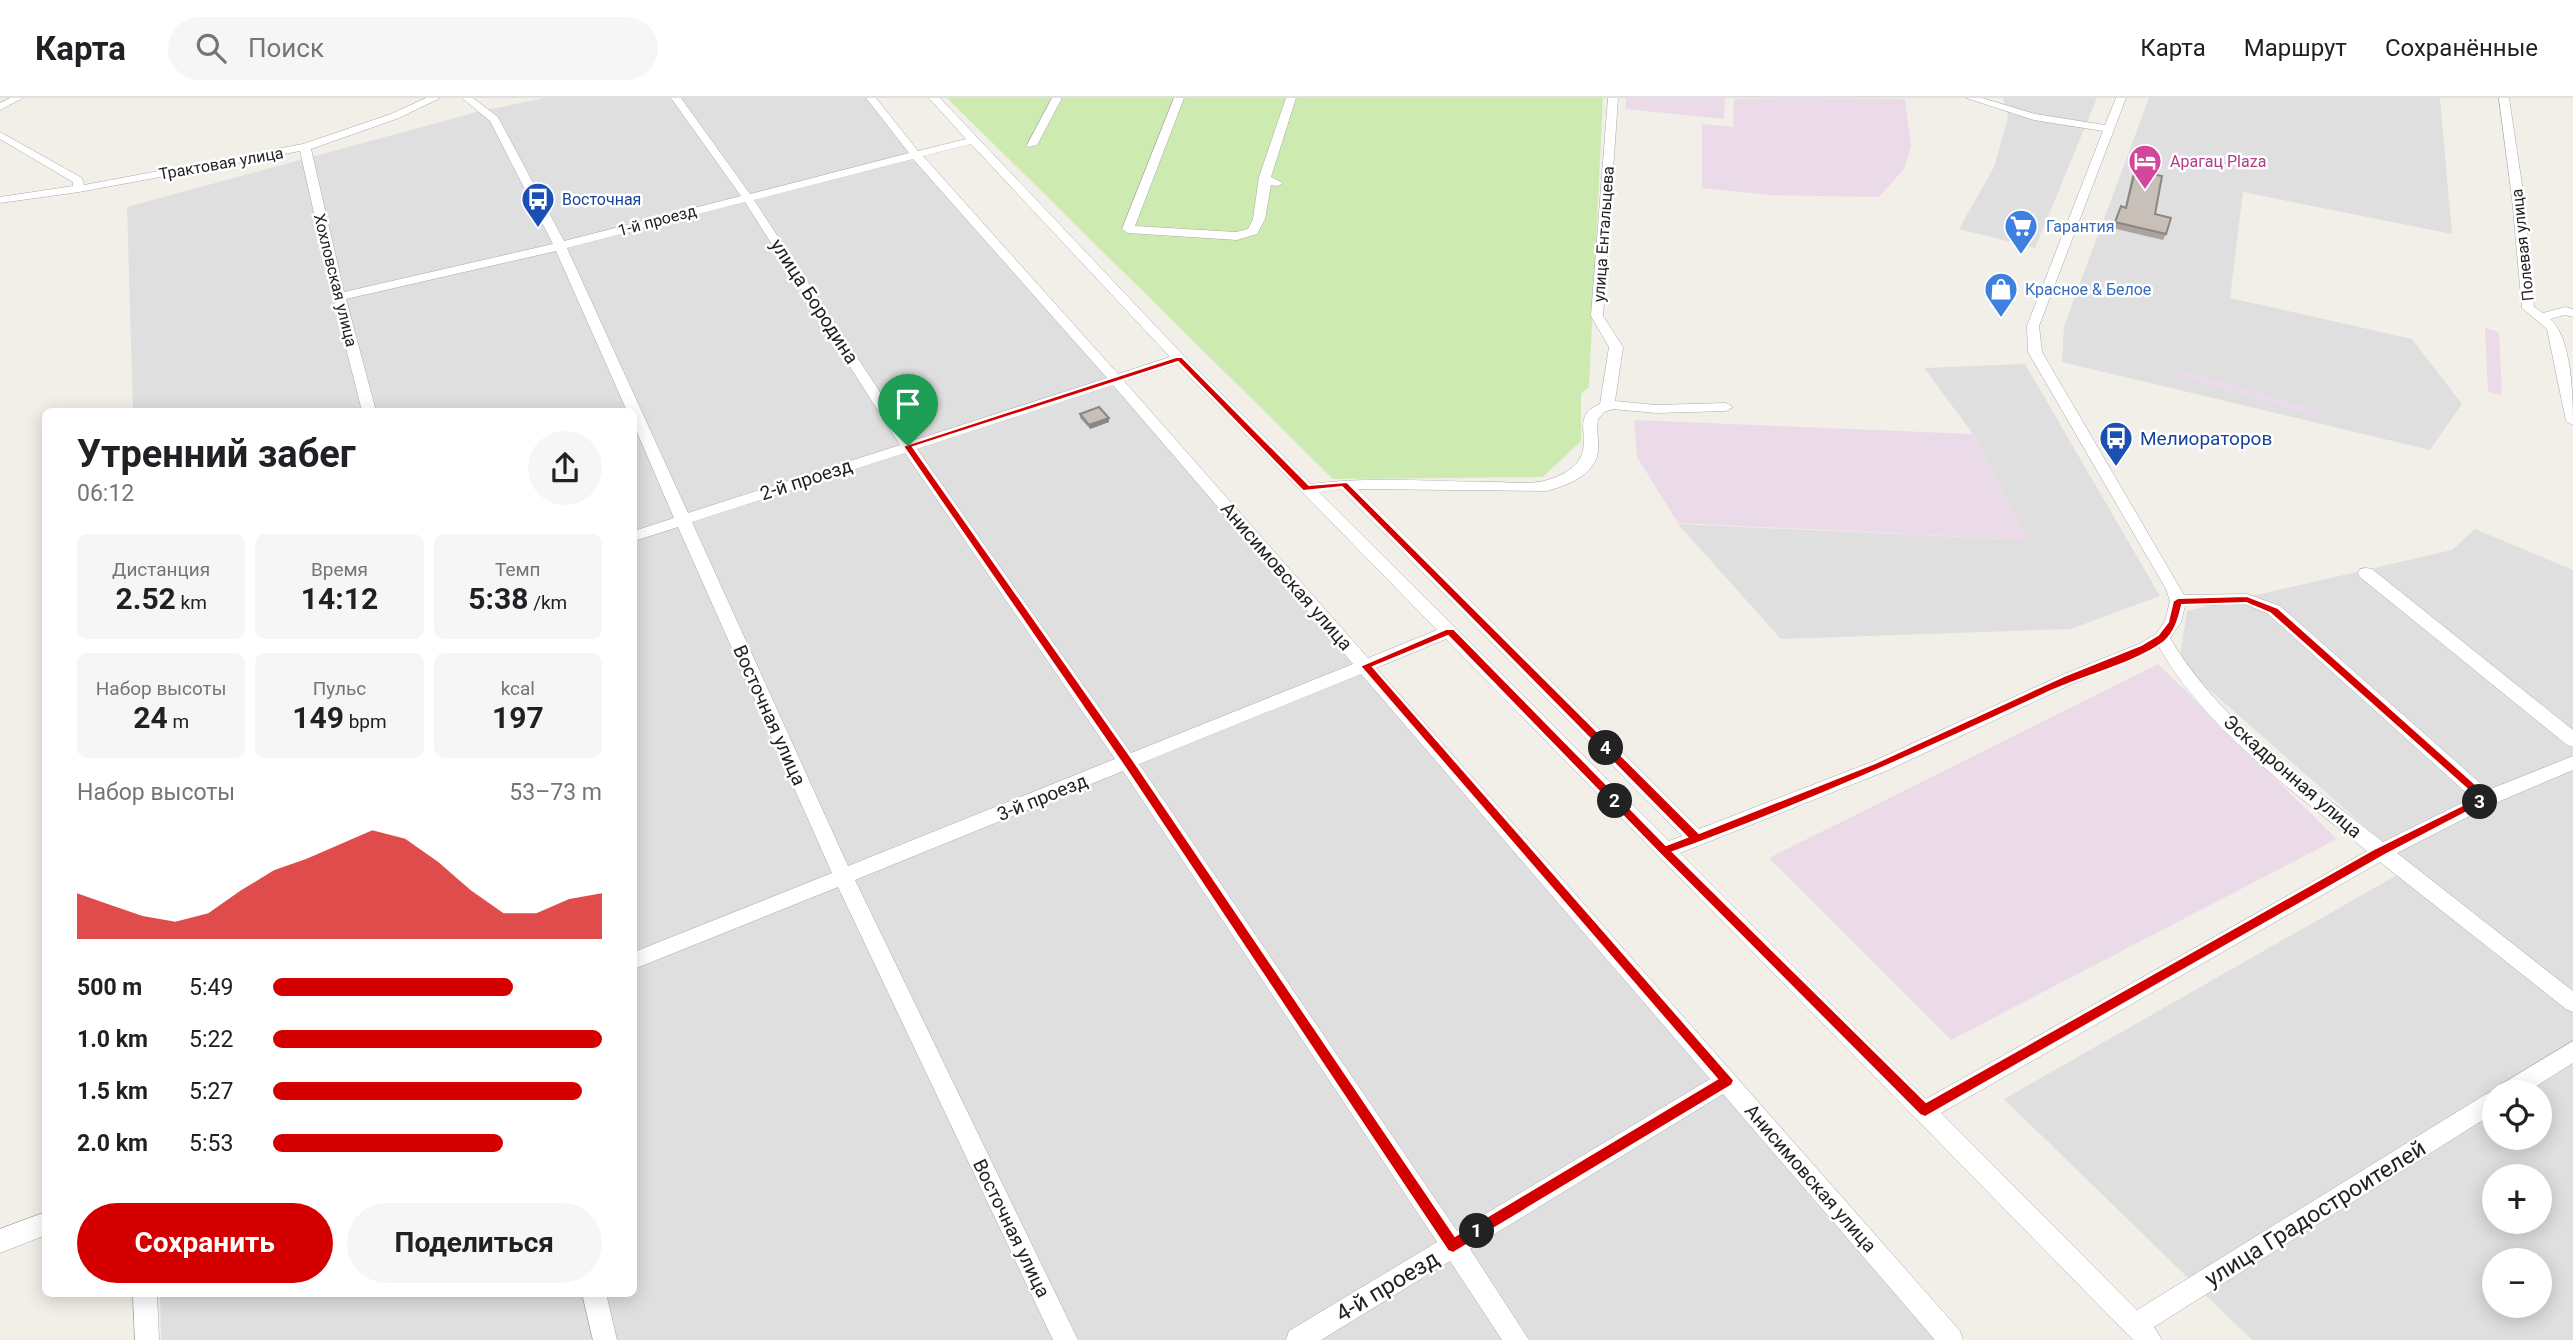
<!DOCTYPE html>
<html lang="ru">
<head>
<meta charset="utf-8">
<style>
  :root { --surface:#fff; --page:#f6f6f6; --text:#202124; --muted:#757577; --line:#e0e0e0; --accent:#d40000 }
  body { margin:0; font-family:Roboto,sans-serif; background:var(--page); color:var(--text); height:100vh; display:flex; flex-direction:column; font-size:26px; white-space:nowrap }
  * { box-sizing:border-box; margin:0 }
  p { font-size:23px; color:var(--muted) }
  .icon { flex:none; width:38px; height:38px; fill:none; stroke:currentColor; stroke-width:2; stroke-linecap:round; stroke-linejoin:round }
  .map { position:relative; flex:1; overflow:hidden }
  .panel { position:absolute; left:42px; top:310px; width:595px; height:889px; display:flex; flex-direction:column; background:var(--surface); border-radius:10px; box-shadow:0 4px 18px #0003 }
  .panel>* { flex:none }
  .fabs { position:absolute; left:2482px; top:982px; display:grid; gap:14px }
  .fabs a { display:grid; place-items:center; width:70px; height:70px; border-radius:50%; background:var(--surface); box-shadow:0 4px 18px #0003; font-size:35px }
  .pin { position:absolute; display:grid; place-items:center; width:60px; height:60px; color:#fff; margin:-72px -30px; border-radius:50% 50% 50% 0; rotate:-45deg; box-shadow:0 0 7px #0007 }
  .pin .icon { rotate:45deg }
  .km { position:absolute; width:35px; height:35px; margin:-18px; border-radius:50%; background:#222; color:#fff; font-size:19px; line-height:35px; text-align:center }
  .round { display:grid; place-items:center; flex:none; width:74px; height:74px; border-radius:37px; background:var(--page) }
  .overview { display:flex; align-items:center; justify-content:space-between; height:119px; padding:0 35px }
  h1 { font-size:38px; font-weight:700; line-height:52px }
  .metrics { display:grid; grid-template-columns:repeat(3,1fr); gap:10px; height:119px; padding:7px 35px }
  .metrics div { display:grid; align-content:center; border-radius:10px; background:var(--page); text-align:center }
  .metrics b { font-size:30px; font-weight:700 }
  .metrics small { font-size:19px; font-weight:400 }
  .metrics p { font-size:19px }
  .chart { height:196px; padding:14px 35px }
  .chart p { display:flex; justify-content:space-between }
  .chart svg { width:100%; height:126px; margin-top:7px; fill:var(--accent); opacity:.7 }
  .action { display:flex; gap:14px; margin-top:auto; padding:14px 35px }
  .action a { flex:1; height:80px; border-radius:42px; background:var(--accent); color:#fff; font-size:28px; font-weight:700; line-height:80px; text-align:center }
  .action a+a { background:var(--page); color:var(--text) }
  ul { padding:0 35px; list-style:none; font-size:23px }
  li { display:grid; grid-template-columns:112px 84px 1fr; align-items:center; height:52px }
  li i { height:18px; border-radius:9px; background:var(--accent) }
  header { display:flex; align-items:center; gap:42px; box-sizing:border-box; height:98px; padding:0 35px; background:var(--surface); border-bottom:2px solid var(--line) }
  header strong { font-size:33px }
  nav { display:flex; gap:38px; margin-inline-start:auto; font-size:24px }
  .search { width:490px; height:63px; background:var(--page); display:flex; align-items:center; gap:18px; box-sizing:border-box; padding:0 24px; border-radius:38px; color:var(--muted); font-size:26px }
  .map>svg:first-child { display:block }
</style>
</head>
<body>
<header>
<strong>Карта</strong>
<div class="search"><svg class="icon" aria-label="search" viewBox="0 0 24 24"><circle cx="10" cy="10" r="6"/><path d="M15 15l6 6"/></svg>Поиск</div>
<nav><a>Карта</a><a>Маршрут</a><a>Сохранённые</a></nav>
</header>
<div class="map">
<svg width="2573" height="1242" viewBox="0 0 2573 1242">
  <rect width="100%" height="100%" fill="#f2efe9"/>
  <g fill="#e0dfdf" fill-rule="evenodd">
    <polygon points="545,0 871,0 1938,1242 161,1242 160,1195 634,1195 634,313 133,313 127,109 477,14"/>
    <polygon points="2003,0 2097,0 2035,150 1959,131 1994,69 2008,19"/>
    <polygon points="2149,0 2440,0 2452,136 2243,94 2230,200 2412,241 2462,306 2430,352 2062,264 2064,228"/>
    <polygon points="2025,266 2160,498 2071,531 1781,541 1678,426 2028,442 1973,336 1924,270"/>
    <path d="M2475 431 2573 472V1242H2252L2004 1001 2411 769 2179 565 2187 513 2452 452ZM2494 994H2539V1040H2494ZM2494 1078H2539V1124H2494ZM2494 1162H2539V1208H2494Z"/>
  </g>
  <g fill="#ebdbe8">
    <polygon points="1626,0 1725,0 1724,21 1625,11"/>
    <polygon points="1793,0 1905,1 1911,49 1904,71 1879,99 1770,97 1702,90 1702,26 1733,29 1734,1"/>
    <polygon points="2485,230 2499,234 2502,297 2488,294"/>
    <polygon points="2179,271 2319,313 2317,319 2176,277"/>
    <polygon points="1634,322 1973,336 2029,442 1678,425 1637,359"/>
    <polygon points="2158,566 2337,741 1951,942 1769,760"/>
  </g>
  <polygon fill="#cdebb0" points="947,0 1603,0 1589,289 1581,296 1581,343 1543,379 1333,381"/>
  <g fill="none" stroke-linecap="round" stroke-linejoin="round">
    <defs>
      <g id="minor">
        <polygon points="10,0 23,0 0,12 0,5"/>
        <path d="M426 0H440L399 20 311 51 344 194 553 146 490 23 462 0H473L498 19 564 143 741 98 671 0H681L750 96 909 55 866 0H876L918 53 966 41 929 0H940L1184 258 1311 386C1371 378 1433 384 1493 384 1513 384 1537 388 1556 379 1610 356 1561 321 1600 306L1609 249 1591 218 1608 0H1618L1603 218 1623 249 1615 303 1656 307 1726 305 1733 309 1726 313 1656 315 1613 311 1604 314 1598 321C1596 332 1599 343 1598 354 1595 377 1566 388 1547 393L1358 391 1699 731 1874 663 2062 577 2139 546 2156 536 2165 523 2170 503 2166 491 2028 254 2027 228 2103 33 2034 22 1966 0H1982L2035 16 2105 27 2116 0H2126L2039 228 2042 254 2184 497 2247 496 2280 508 2488 692 2573 658V672L2493 706 2397 755 2573 893V914L2566 911 2380 764 1941 1015 2137 1212 2486 996 2494 993 2497 994H2494V1015L2154 1229 2162 1242H2133L1446 541 1376 570 1960 1233 1963 1242H1935L1723 996 1470 1151 1529 1242H1502L1450 1163 1321 1242H1286L1289 1233 1437 1144 1123 673 855 782 1078 1242H1053L838 789 634 871V854L832 775 678 429 634 443V433L674 420 634 327V313H627L556 153 346 201 376 313H362L333 199 300 53 79 94 0 105V99L73 88V84L0 41V34L82 80 84 87 303 46 391 16ZM971 46 1170 259 1118 276 923 58ZM913 61 1107 280 912 343 754 102ZM745 104 900 347 688 415 567 150ZM1177 266 1437 532 1368 560 1124 283ZM1113 287 1353 566 1131 655 917 351ZM905 355 1115 661 848 768 692 424ZM1341 391 1682 738 1669 743 1319 394ZM2245 506 2268 516 2472 700 2383 744C2308 684 2220 625 2170 540L2181 524 2185 508ZM2159 549C2207 633 2293 693 2367 753L1926 1001 1680 755 1886 673 2074 585ZM1361 576 1710 981 1457 1133 1139 666Z"/>
        <polygon points="1052,0 1062,0 1037,47 1028,49 1027,47"/>
        <polygon points="1174,0 1184,0 1135,128 1236,134 1248,131 1253,121 1259,79 1286,0 1296,0 1271,79 1283,85 1277,88 1271,87 1265,121 1257,136 1237,142 1128,135 1122,131"/>
        <path d="M2499 0H2509L2524 100 2534 209 2543 215 2565 209 2573 211V219L2565 217 2550 221C2572 239 2573 300 2573 327L2566 323 2547 231 2522 210 2512 100Z"/>
        <polygon points="2366,470 2372,471 2573,632 2573,649 2567,647 2360,479 2358,475 2360,471"/>
        <polygon points="2573,943 2573,965 2527,994 2497,994 2500,987"/>
        <polygon points="46,1114 46,1137 0,1155 0,1131"/>
        <polygon points="133,1195 157,1195 159,1242 135,1242"/>
        <polygon points="582,1195 606,1195 617,1242 593,1242"/>
      </g>
    </defs>
    <use href="#minor" stroke="#a9a9a9" stroke-width="1"/>
    <use href="#minor" fill="#fff" fill-rule="evenodd"/>
  </g>
  <g fill="#aba49e">
    <polygon points="2135,73 2166,136 2163,142 2112,130 2121,108 2125,109 2132,78"/>
    <polygon points="1080,316 1109,324 1090,331 1080,320"/>
  </g>
  <polygon fill="#8b8681" points="1109,320 1109,324 1090,331 1089,327"/>
  <g fill="#c7bfb8" stroke="#8b8681" stroke-width="2">
    <polygon points="2135,73 2162,78 2155,116 2171,120 2166,136 2115,124 2121,108 2126,110"/>
    <polygon points="1099,309 1109,320 1089,327 1080,316"/>
  </g>
  <path fill="#d40000" stroke="#fff" stroke-width="2" fill-rule="evenodd" d="M1176 259H1182L1309 387 1347 384 1699 735 1875 665 2064 578 2141 547 2158 537 2168 524 2173 503 2178 500 2247 498 2278 510 2492 701 2385 757 1925 1019 1920 1017 1660 756 1448 538 1373 569 1734 982 1732 987 1453 1155 1448 1153 1124 668 903 348ZM1178 264 1303 393 1342 389 1687 739 1666 747 1454 531H1446L1360 568 1717 981 1455 1138 1133 662 913 349ZM2246 505 2270 515 2477 700 2376 750 1926 1004 1673 754C1802 707 1927 651 2051 593 2084 578 2136 565 2164 544 2175 535 2179 520 2182 507Z"/>
  <defs>
    <symbol id="hotel-pin" viewBox="-11 -11 22 30"><path d="M0 17L-7.5 6A9.5 9.5 0 1 1 7.5 6Z" fill="#d1479c" stroke="#fff"/><path d="M-6-4.5h1.5V1H6V5H4.5V3h-9V5H-6ZM-4 0a1.8 1.8 0 1 1 3.6 0ZM.5 0V-2.5h3Q6-2.5 6 0Z" fill="#fff"/></symbol>
    <symbol id="bus-pin" viewBox="-11 -11 22 30"><path d="M0 17L-7.5 6A9.5 9.5 0 1 1 7.5 6Z" fill="#1a4fb4" stroke="#fff"/><path d="M-5-6H5V4H4V6H2V4H-2V6H-4V4H-5ZM-3.5-4V0h7V-4ZM-3.5 1.2v1.5H-2V1.2ZM2 1.2v1.5H3.5V1.2Z" fill="#fff"/></symbol>
    <symbol id="supermarket-pin" viewBox="-11 -11 22 30"><path d="M0 17L-7.5 6A9.5 9.5 0 1 1 7.5 6Z" fill="#3f7fe0" stroke="#fff"/><path d="M-6-5.5h2.5l.6 2H6L4.5 2H-2.5L-4.4-4H-6ZM-1.5 3.2a1.3 1.3 0 1 0 .1 0ZM3 3.2a1.3 1.3 0 1 0 .1 0Z" fill="#fff"/></symbol>
    <symbol id="shop-pin" viewBox="-11 -11 22 30"><path d="M0 17L-7.5 6A9.5 9.5 0 1 1 7.5 6Z" fill="#3f7fe0" stroke="#fff"/><path d="M-5-2.5h2.3a2.7 3.5 0 0 1 5.4 0H5L5.5 6h-11ZM-1.5-2.5h3a1.5 2.3 0 0 0-3 0Z" fill="#fff"/></symbol>
  </defs>
  <g fill-rule="evenodd">
    <use href="#hotel-pin" x="2126" y="44" width="38" height="52"/>
    <use href="#bus-pin" x="519" y="82" width="38" height="52"/>
    <use href="#supermarket-pin" x="2002" y="109" width="38" height="52"/>
    <use href="#shop-pin" x="1982" y="172" width="38" height="52"/>
    <use href="#bus-pin" x="2097" y="321" width="38" height="52"/>
  </g>
  <g text-anchor="middle" stroke-width="5" stroke-linejoin="round" paint-order="stroke">
    <g font-size="16" fill="#b23c85" stroke="#fff" text-anchor="start">
      <text x="2170" y="69">Арагац Plaza</text>
    </g>
    <g font-size="16" fill="#222" stroke="#fff">
      <text transform="translate(221 65) rotate(-10)" y="6">Трактовая улица</text>
      <text transform="translate(657 122) rotate(-15)" y="6">1-й проезд</text>
      <text transform="translate(1603 136) rotate(-86)" y="6">улица Ентальцева</text>
      <text transform="translate(2522 147) rotate(-96)" y="6">Полевая улица</text>
      <text transform="translate(336 182) rotate(76)" y="6">Хохловская улица</text>
    </g>
    <g font-size="16" fill="#164399" stroke="#fff" text-anchor="start">
      <text x="562" y="107">Восточная</text>
    </g>
    <g font-size="16" fill="#366cbe" stroke="#fff" text-anchor="start">
      <text x="2046" y="134">Гарантия</text>
      <text x="2025" y="197">Красное &amp; Белое</text>
    </g>
    <g font-size="19" fill="#222" stroke="#fff">
      <text transform="translate(815 203) rotate(57)" y="7">улица Бородина</text>
      <text transform="translate(806 381) rotate(-18)" y="7">2-й проезд</text>
      <text transform="translate(1287 478) rotate(49)" y="7">Анисимовская улица</text>
      <text transform="translate(770 617) rotate(66)" y="7">Восточная улица</text>
      <text transform="translate(2293 678) rotate(41)" y="7">Эскадронная улица</text>
      <text transform="translate(1042 699) rotate(-22)" y="7">3-й проезд</text>
      <text transform="translate(1811 1080) rotate(49)" y="7">Анисимовская улица</text>
      <text transform="translate(1012 1130) rotate(64)" y="7">Восточная улица</text>
    </g>
    <g font-size="19" fill="#164399" stroke="#fff" text-anchor="start">
      <text x="2140" y="347">Мелиораторов</text>
    </g>
    <g font-size="23" fill="#222" stroke="#fff">
      <text transform="translate(2315 1115) rotate(-32)" y="8">улица Градостроителей</text>
      <text transform="translate(1387 1188) rotate(-31)" y="8">4-й проезд</text>
    </g>
  </g>
</svg>
<div class="fabs">
<a><svg class="icon" aria-label="locate" viewBox="0 0 24 24"><circle cx="12" cy="12" r="6"/><path d="M12 2v4M12 18v4M2 12h4M18 12h4"/></svg></a>
<a>+</a>
<a>−</a>
</div>
<div class="pin" style="left:908px;top:348px;background:#1e9e55"><svg class="icon" aria-label="arrive" viewBox="0 0 24 24"><path d="M6 21V4h12l-3 4 3 4H6"/></svg></div>
<b class="km" style="left:1477px;top:1133px">1</b>
<b class="km" style="left:1615px;top:703px">2</b>
<b class="km" style="left:2480px;top:704px">3</b>
<b class="km" style="left:1606px;top:650px">4</b>
<section class="panel">
<div class="overview"><div><h1>Утренний забег</h1><p>06:12</p></div><a class="round"><svg class="icon" aria-label="share" viewBox="0 0 24 24"><path d="M12 15V3M7 8l5-5 5 5M5 13v7h14v-7"/></svg></a></div>
<div class="metrics">
<div><p>Дистанция</p><b>2.52<small> km</small></b></div>
<div><p>Время</p><b>14:12</b></div>
<div><p>Темп</p><b>5:38<small> /km</small></b></div>
</div>
<div class="metrics">
<div><p>Набор высоты</p><b>24<small> m</small></b></div>
<div><p>Пульс</p><b>149<small> bpm</small></b></div>
<div><p>kcal</p><b>197</b></div>
</div>
<div class="chart"><p><span>Набор высоты</span>53–73 m</p>
<svg viewBox="0 0 160 44" preserveAspectRatio="none"><path d="M0 44V28L10 32L20 36L30 38L40 35L50 27L60 20L70 16L80 11L90 6L100 9L110 17L120 27L130 35L140 35L150 30L160 28V44z"/></svg>
</div>
<ul>
<li><b>500 m</b>5:49<i style="width:73%"></i></li>
<li><b>1.0 km</b>5:22<i style="width:100%"></i></li>
<li><b>1.5 km</b>5:27<i style="width:94%"></i></li>
<li><b>2.0 km</b>5:53<i style="width:70%"></i></li>
</ul>
<div class="action"><a>Сохранить</a><a>Поделиться</a></div>
</section>
</div>
</body>
</html>
